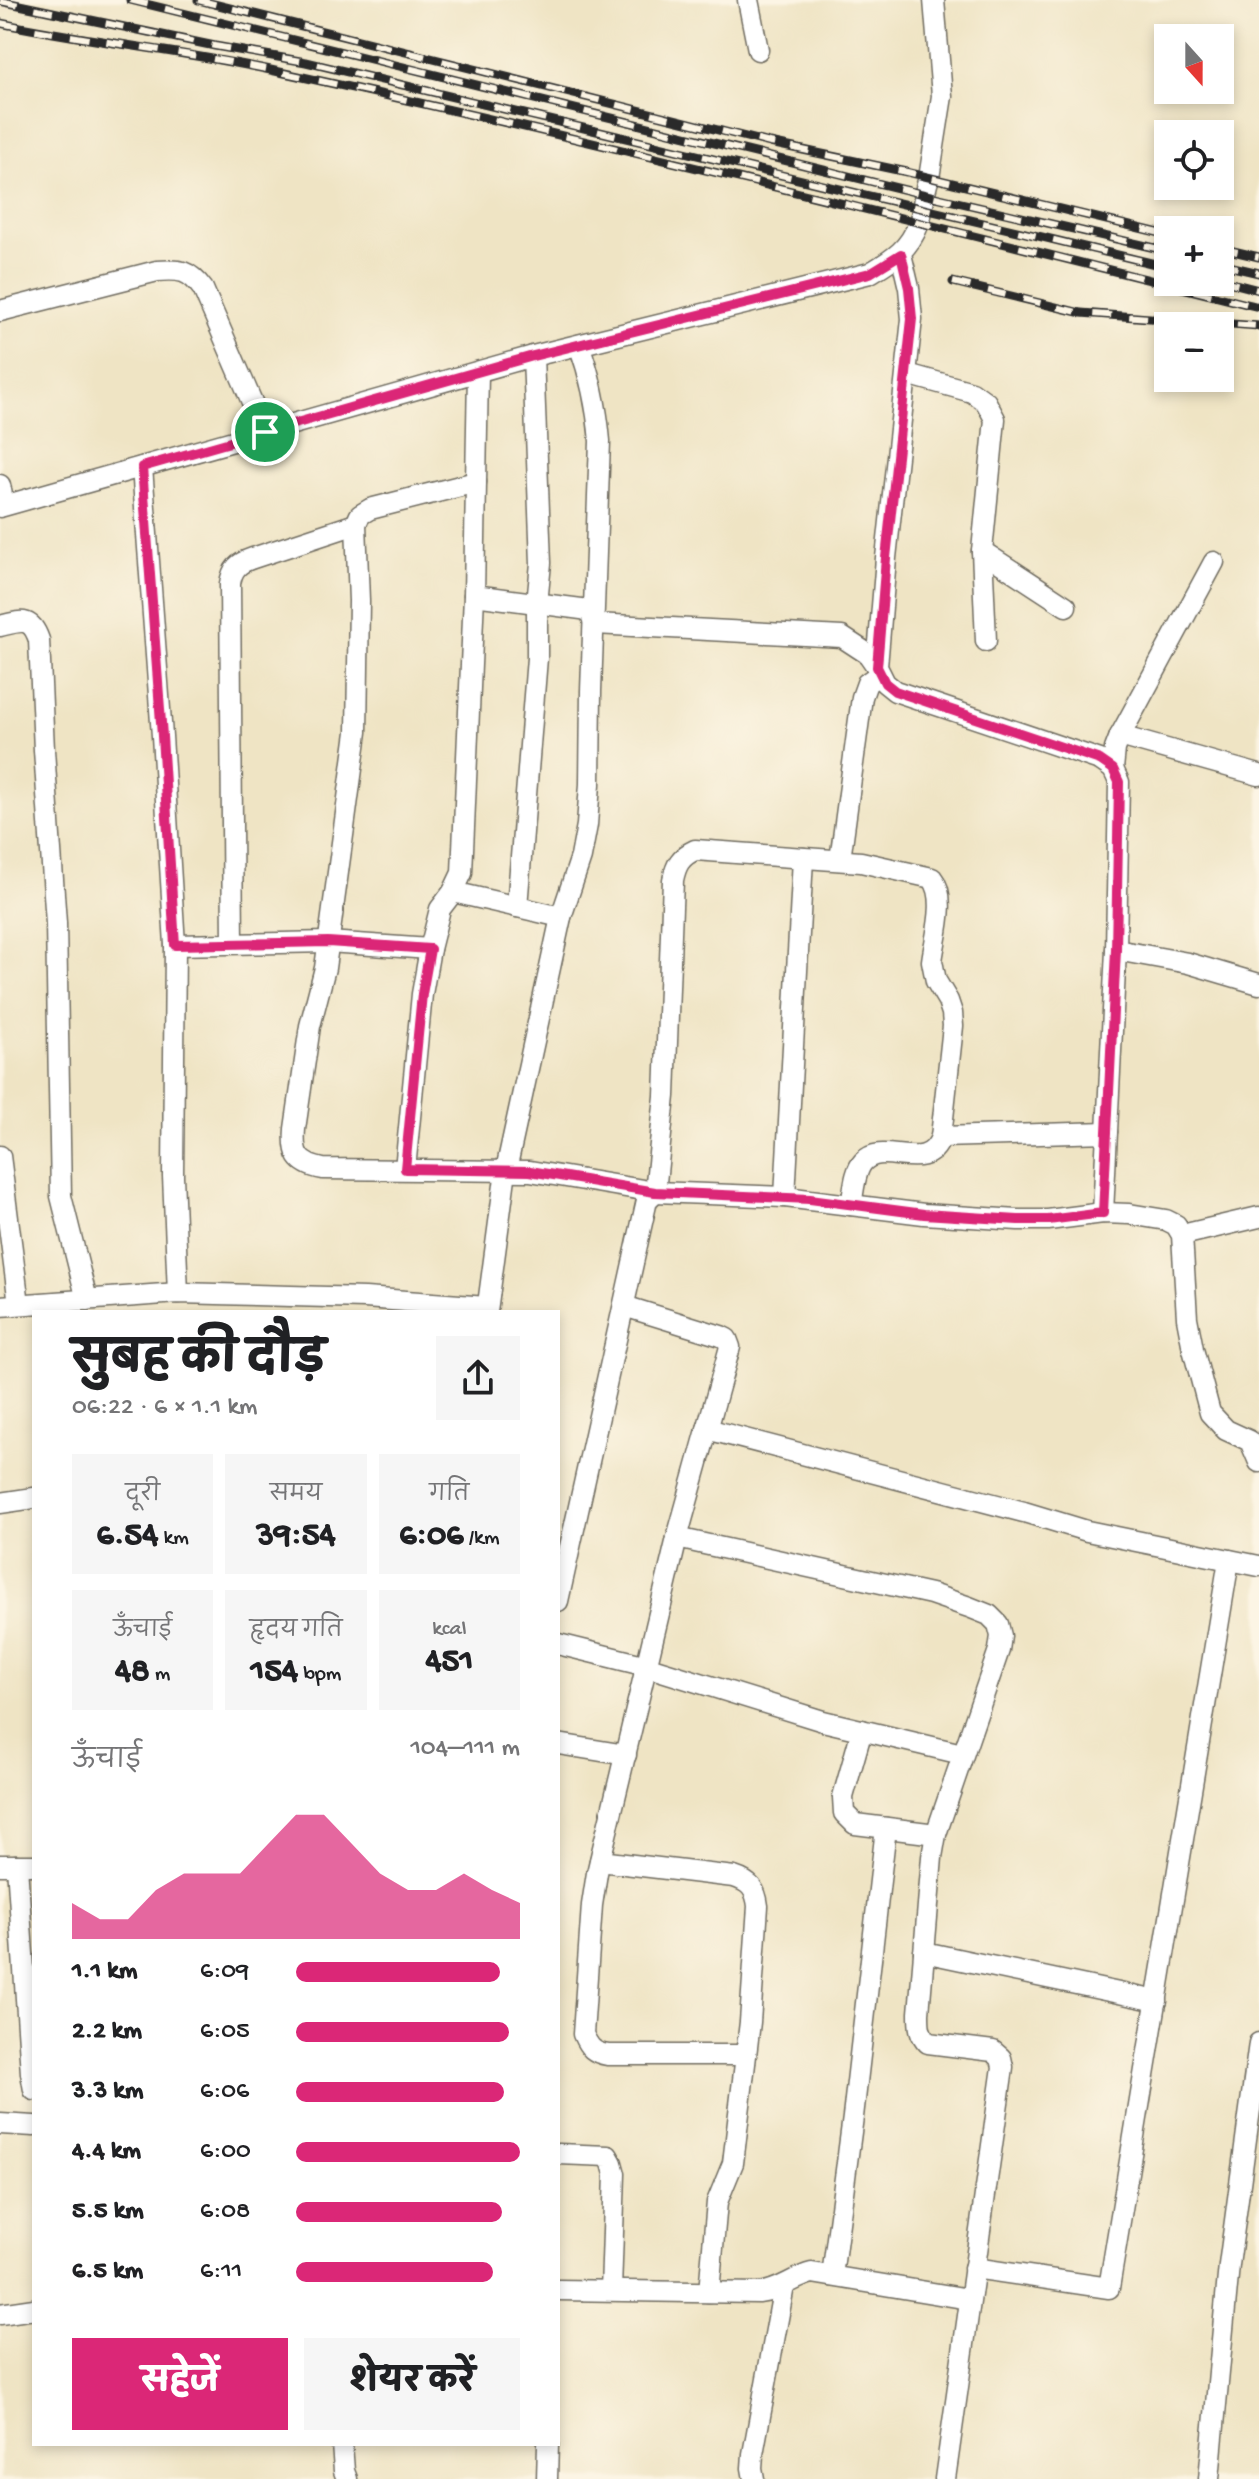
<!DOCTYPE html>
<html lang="hi">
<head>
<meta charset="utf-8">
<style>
  :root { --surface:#fff; --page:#f6f6f6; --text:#202124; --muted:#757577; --accent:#db2777 }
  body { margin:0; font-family:"Gochi Hand","Playpen Sans Deva",sans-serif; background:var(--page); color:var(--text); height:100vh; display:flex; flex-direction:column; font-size:30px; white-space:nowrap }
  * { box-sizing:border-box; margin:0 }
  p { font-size:26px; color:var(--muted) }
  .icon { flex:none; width:44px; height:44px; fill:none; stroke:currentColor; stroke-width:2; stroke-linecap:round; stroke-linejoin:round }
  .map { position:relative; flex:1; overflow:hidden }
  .side { position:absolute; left:32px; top:1310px; width:528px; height:1136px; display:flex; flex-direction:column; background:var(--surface); border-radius:0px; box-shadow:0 4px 12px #0003 }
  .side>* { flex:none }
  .needle { width:52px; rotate:159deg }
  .fabs { position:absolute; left:1154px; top:24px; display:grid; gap:16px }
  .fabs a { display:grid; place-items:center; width:80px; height:80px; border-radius:0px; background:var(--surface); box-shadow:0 4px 12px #0003; font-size:40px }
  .pin { position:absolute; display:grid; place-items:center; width:68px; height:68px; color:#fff; margin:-34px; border:4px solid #fff; border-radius:50%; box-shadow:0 2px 8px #0007 }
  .round { display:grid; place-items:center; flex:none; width:84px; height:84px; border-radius:0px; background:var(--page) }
  .headline { display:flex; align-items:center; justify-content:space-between; height:136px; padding:0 40px }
  h1 { font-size:44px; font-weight:800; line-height:60px }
  .metrics { display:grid; grid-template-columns:repeat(3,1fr); gap:12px; height:136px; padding:8px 40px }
  .metrics div { display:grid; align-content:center; border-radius:0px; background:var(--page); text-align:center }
  .metrics b { font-size:34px; font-weight:800 }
  .metrics small { font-size:22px; font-weight:400 }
  .metrics p { font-size:22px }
  .chart { height:224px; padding:16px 40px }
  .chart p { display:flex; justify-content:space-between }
  .chart svg { width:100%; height:144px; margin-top:8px; fill:var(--accent); opacity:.7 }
  .action { display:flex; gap:16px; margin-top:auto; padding:16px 40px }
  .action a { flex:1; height:92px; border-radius:0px; background:var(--accent); color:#fff; font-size:32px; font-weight:800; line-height:92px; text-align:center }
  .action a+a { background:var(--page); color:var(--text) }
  ul { padding:0 40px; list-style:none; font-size:26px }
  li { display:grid; grid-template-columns:128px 96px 1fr; align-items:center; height:60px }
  li i { height:20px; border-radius:10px; background:var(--accent) }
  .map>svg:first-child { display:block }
</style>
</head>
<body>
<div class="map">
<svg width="1259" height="2479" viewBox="0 0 1259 2479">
  <rect width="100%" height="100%" fill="#fcf5e5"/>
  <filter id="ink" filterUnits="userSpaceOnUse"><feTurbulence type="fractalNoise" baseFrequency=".0125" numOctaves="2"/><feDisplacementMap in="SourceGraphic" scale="16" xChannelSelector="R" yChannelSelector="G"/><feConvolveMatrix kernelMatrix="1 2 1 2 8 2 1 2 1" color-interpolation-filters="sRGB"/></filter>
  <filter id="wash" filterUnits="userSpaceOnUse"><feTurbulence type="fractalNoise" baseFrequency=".006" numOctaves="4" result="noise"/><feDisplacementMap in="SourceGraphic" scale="32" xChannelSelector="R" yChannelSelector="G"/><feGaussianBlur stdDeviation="1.8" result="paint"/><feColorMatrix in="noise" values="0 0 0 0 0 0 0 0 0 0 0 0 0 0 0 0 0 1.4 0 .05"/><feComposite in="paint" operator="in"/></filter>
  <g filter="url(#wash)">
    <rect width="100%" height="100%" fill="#efe4c4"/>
  </g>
  <g filter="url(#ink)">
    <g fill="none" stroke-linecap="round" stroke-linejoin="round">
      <defs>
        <g id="minor">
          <polyline points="748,0 758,50"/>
          <polyline points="901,254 909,288 912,319 886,558 877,667 885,683 895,691 1100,760 1113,769 1119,782 1116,950 1103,1213"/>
          <path d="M0 311 157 271C180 269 189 270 203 289L265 432"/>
          <polyline points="907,374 972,392 986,402 995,419 982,551 986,641"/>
          <polyline points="142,467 162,736 175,945 173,1176 178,1293"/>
          <path d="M476 482 370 509 360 515 356 524 359 601 357 732 325 968 310 1026 295 1129C293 1154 297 1164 323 1169L530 1171 655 1192 785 1197 924 1214 1018 1220H1048L1103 1213 1129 1214 1166 1220 1176 1225 1182 1235 1187 1318 1193 1349 1210 1413 1226 1430 1250 1441 1259 1462"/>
          <polyline points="0,485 4,505"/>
          <path d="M0 507 533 356 870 273C893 259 909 250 919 223 924 208 923 193 929 178L942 96 934 0"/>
          <polyline points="982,551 1066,606"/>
          <polyline points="474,595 589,610 595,624 842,637 868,654 877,667"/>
          <path d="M0 626C21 621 31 616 39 640L44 750 56 923 61 1196 87 1300"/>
          <polyline points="1120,736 1259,775"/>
          <polyline points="1113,769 1115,749 1120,736 1214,562"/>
          <polyline points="840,860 862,697 867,683 880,674"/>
          <polyline points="453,892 561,917"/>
          <polyline points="517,907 537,658 537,604 541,563 533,356"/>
          <path d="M233 943 230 584C232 569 238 563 253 558L356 524"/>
          <polyline points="175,945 328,942 430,949"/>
          <polyline points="1116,950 1188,963 1259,984"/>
          <polyline points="941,1137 1107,1132"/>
          <polyline points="0,1156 19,1304"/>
          <polyline points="405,1169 422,994 430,949 440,909 453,892 462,873 474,595 478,372"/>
          <polyline points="785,1197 803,858"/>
          <polyline points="1182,1235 1259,1217"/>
          <polyline points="0,1306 178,1293 365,1298 487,1307"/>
          <path d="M624 1306 721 1336 727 1339 730 1347 677 1538 597 1873 592 1905 583 2034C589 2048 594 2053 608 2055H745"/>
          <path d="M487 1312 506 1170 561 917 581 857 587 825 590 784 591 691 600 441C597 408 591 377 579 345"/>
          <polyline points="707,1429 1024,1512 1087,1531 1259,1566"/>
          <polyline points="0,1503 34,1498"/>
          <path d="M677 1538 931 1594 969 1607 989 1615 998 1624 1001 1636 999 1650 936 1834 932 1857 919 2013C919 2026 919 2034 928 2043L993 2051 1001 2058 1003 2067 945 2479"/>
          <path d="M558 1601 647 1200 655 1192 665 1096 673 880C676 865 680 857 695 850L861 862 932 878C948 897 935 937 932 961L936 981 948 1001 952 1013 953 1026 941 1137C927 1177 883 1139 863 1162 854 1172 854 1192 851 1205"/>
          <polyline points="558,1644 639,1664 823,1721 962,1754"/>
          <polyline points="862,1730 843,1797 844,1813 855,1824 936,1834"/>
          <polyline points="558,1744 626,1755"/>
          <path d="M600 1861 734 1877C750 1882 756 1889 758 1906L750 2022 733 2163 717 2202 709 2292"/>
          <polyline points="0,1865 34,1865"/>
          <polyline points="17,1865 31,2073 34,2090"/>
          <polyline points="924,1952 1157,2001"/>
          <polyline points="0,2124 34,2126"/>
          <polyline points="558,2154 608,2156 612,2163 615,2174 611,2290"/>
          <polyline points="974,2268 1109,2288 1229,1560"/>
          <polyline points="832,2276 853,2117 886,1828"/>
          <path d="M558 2290 759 2293C780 2291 792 2278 812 2273L969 2299"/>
          <polyline points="0,2314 34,2309"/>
          <polyline points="342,2444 344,2471 347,2479"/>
          <polyline points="547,2479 548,2444"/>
          <polyline points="754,2479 752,2468 753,2454 784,2286"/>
          <polyline points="1209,2479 1229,2265 1259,2043"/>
        </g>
      </defs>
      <use href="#minor" stroke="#706c61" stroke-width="23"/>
      <use href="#minor" stroke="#fff" stroke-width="20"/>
      <defs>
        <g id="rail">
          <polyline points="130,0 914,192 1168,251"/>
          <polyline points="198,0 770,143 907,172 1168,235"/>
          <polyline points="0,1 215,46 306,62 1168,267"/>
          <path d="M0 23C91 42 184 51 275 71 605 142 932 226 1259 307"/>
          <polyline points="1220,248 1259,257"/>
          <polyline points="1220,264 1259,273"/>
          <polyline points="1220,280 1259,290"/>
          <polyline points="953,282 1081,313 1259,326"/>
        </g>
      </defs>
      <use href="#rail" stroke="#2b2b2b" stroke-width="9"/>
      <use href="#rail" stroke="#fcf5e5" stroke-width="6" stroke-dasharray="18" stroke-linecap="butt"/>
    </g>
  </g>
  <g fill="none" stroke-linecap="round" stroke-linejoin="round" filter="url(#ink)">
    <defs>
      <polygon id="route" points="901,254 909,288 912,319 886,558 877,667 885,683 895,691 1100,760 1113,769 1119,782 1116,950 1103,1213 1048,1220 1018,1220 924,1214 810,1199 655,1192 530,1171 405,1169 422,994 430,949 328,942 175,945 162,736 142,467 533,356 870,273"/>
    </defs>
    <use href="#route" stroke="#fff" stroke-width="16"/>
    <use href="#route" stroke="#db2777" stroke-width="10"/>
  </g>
</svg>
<div class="fabs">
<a><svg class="needle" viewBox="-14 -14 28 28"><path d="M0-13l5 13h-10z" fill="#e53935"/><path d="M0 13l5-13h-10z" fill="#757577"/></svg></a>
<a><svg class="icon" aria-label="locate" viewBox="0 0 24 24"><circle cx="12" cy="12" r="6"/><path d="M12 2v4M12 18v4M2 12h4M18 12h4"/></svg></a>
<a>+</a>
<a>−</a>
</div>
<div class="pin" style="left:265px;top:432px;background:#1e9e55"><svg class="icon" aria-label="arrive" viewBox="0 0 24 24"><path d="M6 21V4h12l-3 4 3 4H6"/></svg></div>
<section class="side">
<div class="headline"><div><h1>सुबह की दौड़</h1><p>06:22 · 6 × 1.1 km</p></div><a class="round"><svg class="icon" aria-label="share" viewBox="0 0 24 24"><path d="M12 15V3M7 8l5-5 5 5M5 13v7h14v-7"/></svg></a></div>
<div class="metrics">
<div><p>दूरी</p><b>6.54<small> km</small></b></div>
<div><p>समय</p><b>39:54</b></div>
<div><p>गति</p><b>6:06<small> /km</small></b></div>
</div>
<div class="metrics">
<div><p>ऊँचाई</p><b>48<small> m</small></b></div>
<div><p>हृदय गति</p><b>154<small> bpm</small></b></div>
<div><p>kcal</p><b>451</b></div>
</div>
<div class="chart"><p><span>ऊँचाई</span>104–111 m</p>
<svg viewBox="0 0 160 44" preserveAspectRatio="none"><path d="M0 44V33L10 38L20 38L30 29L40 24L50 24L60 24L70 15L80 6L90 6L100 15L110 24L120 29L130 29L140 24L150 29L160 33V44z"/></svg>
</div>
<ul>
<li><b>1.1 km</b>6:09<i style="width:91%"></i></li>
<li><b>2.2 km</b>6:05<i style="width:95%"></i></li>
<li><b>3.3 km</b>6:06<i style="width:93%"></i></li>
<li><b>4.4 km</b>6:00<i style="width:100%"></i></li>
<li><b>5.5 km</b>6:08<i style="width:92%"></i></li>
<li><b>6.5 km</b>6:11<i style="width:88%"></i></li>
</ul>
<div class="action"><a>सहेजें</a><a>शेयर करें</a></div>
</section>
</div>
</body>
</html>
